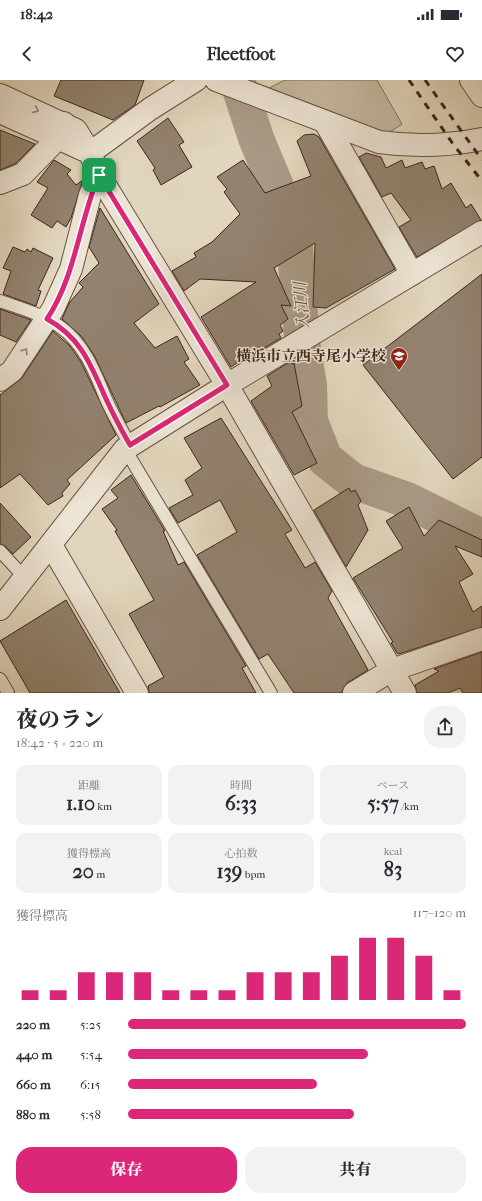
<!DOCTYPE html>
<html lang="ja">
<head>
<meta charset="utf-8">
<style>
  :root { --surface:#fff; --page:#f2f2f3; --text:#2b2b33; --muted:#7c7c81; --accent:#db2777 }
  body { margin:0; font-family:"IM FELL French Canon","Noto Serif JP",serif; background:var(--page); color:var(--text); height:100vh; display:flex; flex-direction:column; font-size:15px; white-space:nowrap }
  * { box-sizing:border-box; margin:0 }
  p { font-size:13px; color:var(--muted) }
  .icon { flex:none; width:22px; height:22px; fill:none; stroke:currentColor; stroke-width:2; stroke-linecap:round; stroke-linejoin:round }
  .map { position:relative; height:613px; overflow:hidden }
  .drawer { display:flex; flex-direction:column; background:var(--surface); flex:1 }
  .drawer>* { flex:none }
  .pin { position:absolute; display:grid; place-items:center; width:34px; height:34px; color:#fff; margin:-17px; border-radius:8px; box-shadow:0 2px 6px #0006 }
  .round { display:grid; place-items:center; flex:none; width:42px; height:42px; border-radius:16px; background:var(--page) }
  .overview { display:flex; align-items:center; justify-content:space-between; height:68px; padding:0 16px }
  h1 { font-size:22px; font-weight:800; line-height:30px }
  .stats { display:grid; grid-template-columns:repeat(3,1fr); gap:6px; height:68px; padding:4px 16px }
  .stats div { display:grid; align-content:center; border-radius:10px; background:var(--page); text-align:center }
  .stats b { font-size:20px; font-weight:800 }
  .stats small { font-size:11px; font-weight:400 }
  .stats p { font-size:11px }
  .chart { height:112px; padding:8px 16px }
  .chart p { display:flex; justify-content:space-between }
  .chart svg { width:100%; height:72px; margin-top:4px; stroke:var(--accent); stroke-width:6 }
  .button { display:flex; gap:8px; margin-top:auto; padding:8px 16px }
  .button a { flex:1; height:46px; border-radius:16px; background:var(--accent); color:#fff; font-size:16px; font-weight:800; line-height:46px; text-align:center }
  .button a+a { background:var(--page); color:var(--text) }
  ul { padding:0 16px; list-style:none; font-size:13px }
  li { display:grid; grid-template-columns:64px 48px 1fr; align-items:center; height:30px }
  li i { height:10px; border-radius:5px; background:var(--accent) }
  .status { display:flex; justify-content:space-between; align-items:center; height:28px; padding:0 20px; background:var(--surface); direction:ltr }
  .status svg { height:11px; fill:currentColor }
  header { display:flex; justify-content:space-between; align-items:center; height:52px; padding:0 16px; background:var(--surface); font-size:18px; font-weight:800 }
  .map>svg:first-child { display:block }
</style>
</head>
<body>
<div class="status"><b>18:42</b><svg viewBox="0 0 49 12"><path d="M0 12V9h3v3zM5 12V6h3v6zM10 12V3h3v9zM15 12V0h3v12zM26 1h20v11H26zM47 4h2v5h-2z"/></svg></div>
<header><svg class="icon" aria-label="back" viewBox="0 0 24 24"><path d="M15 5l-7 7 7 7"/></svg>Fleetfoot<svg class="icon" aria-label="heart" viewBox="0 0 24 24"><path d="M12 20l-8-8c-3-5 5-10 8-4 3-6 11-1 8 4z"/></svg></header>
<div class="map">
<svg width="482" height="613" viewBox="0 0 482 613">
  <rect width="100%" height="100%" fill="#e1d6bd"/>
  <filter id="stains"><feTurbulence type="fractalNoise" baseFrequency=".005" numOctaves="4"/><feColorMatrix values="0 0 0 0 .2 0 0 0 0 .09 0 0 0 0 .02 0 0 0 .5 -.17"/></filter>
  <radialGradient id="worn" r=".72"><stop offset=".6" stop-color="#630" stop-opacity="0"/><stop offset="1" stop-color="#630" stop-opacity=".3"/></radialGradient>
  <polygon fill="#c5b8a1" stroke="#816f5e" points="285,0 377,0 402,44 387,54 269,8"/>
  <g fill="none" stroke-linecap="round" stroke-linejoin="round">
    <polyline stroke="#a99a86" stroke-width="36" points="237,0 256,58 294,150 298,211 303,269 309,306 310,341 325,379 353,401 407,420 482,457"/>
  </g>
  <g fill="#92826f" stroke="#3d261a">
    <polygon points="61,0 144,0 135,25 113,40 54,16"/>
    <polygon points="168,38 184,62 179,65 192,87 161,105 153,90 155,88 137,61"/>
    <polygon points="0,50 35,64 16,83 0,90"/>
    <polygon points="314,54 319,57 395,189 326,228 313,227 315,163 274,188 291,226 281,225 288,239 280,245 283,251 279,254 281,258 254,274 253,272 231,287 201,237 256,202 200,199 184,211 172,191 196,177 194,173 212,162 240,134 224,112 227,109 217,97 243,80 265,113 311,96 297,61 304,55"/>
    <polygon points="366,73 381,77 386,88 402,80 405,88 422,82 425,89 434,86 442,109 451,103 466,128 471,124 481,140 417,177 399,147 411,140 391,113 382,117 359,77"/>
    <polygon points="54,80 71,90 67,94 76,105 83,100 71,138 66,147 57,141 52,148 31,135 48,108 37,102"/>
    <polygon points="100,128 159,224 134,243 155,268 177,256 189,279 184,282 200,305 160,327 159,326 126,343 94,275 81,256 62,239 69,223 83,207 79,203 99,183 89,167"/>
    <polygon points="13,167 25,172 27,169 31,172 33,168 53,178 38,210 41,211 36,226 3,214 11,191 3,188"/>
    <polygon points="482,194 482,377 453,399 363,285"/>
    <polygon points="0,229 31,240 16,262 0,255"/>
    <polygon points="53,251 70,266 81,282 116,355 67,400 70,404 62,413 63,416 48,425 20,394 0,408 0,315 22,298"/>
    <polygon points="291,281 292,284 294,283 302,326 292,332 317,383 294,395 251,321 272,306 267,296"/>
    <polygon points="221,338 292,450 285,454 305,488 315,482 332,511 328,518 368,590 347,603 341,613 294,613 268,574 259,579 197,475 237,452 220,420 178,443 169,428 193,415 185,400 202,388 184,358"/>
    <polygon points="131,395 165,451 163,451 178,485 184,482 246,586 242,588 256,613 149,613 148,606 164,597 129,534 154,520 115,451 117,450 102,429 118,418 111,410"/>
    <polygon points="349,408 351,412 355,410 361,421 358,425 368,450 346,487 314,430"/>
    <polygon points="0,423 31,457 13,474 5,466 0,464"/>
    <polygon points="409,427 424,456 439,440 482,460 482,477 455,466 473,494 459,502 473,532 482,526 482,547 399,574 397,573 391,563 393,562 353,498 403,468 386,441"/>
    <polygon points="66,520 120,613 30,613 0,561"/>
    <polygon points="482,572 482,613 463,613 460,608 448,613 417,613 415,605 439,591 434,589"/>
  </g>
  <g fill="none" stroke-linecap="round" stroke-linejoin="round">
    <defs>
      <g id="service">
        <path d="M0 221C19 228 42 234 59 246 84 263 95 292 106 319 113 335 122 350 130 365"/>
        <polyline points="125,369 271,613"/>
        <polyline points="0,471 25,498"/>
        <polyline points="0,599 8,613"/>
      </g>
      <g id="minor">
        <path d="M216 0 379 62C414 67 447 66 482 59"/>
        <polyline points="471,0 482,16"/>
        <polyline points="325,42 412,194"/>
        <polyline points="90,73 150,29 196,0"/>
        <polyline points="0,103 23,94 59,57 64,43"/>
        <polyline points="0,300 12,291 53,229 71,189 90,115 99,95"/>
        <polyline points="227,305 482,152"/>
        <polyline points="51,465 137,613"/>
        <polyline points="354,613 392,590 482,559"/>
      </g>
      <g id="tertiary">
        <polyline points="0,15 76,50 90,73 99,95 227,305 405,613"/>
        <polyline points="0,32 84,70"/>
        <polyline points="0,529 125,369 227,305"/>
      </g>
    </defs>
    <use href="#service" stroke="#665243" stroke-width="14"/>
    <use href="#minor" stroke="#665243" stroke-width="24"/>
    <use href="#tertiary" stroke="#665243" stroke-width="24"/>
    <use href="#service" stroke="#ece4d4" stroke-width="12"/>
    <use href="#minor" stroke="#ece4d4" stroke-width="22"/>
    <use href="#tertiary" stroke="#ece4d4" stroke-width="22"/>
    <g stroke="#3d261a" stroke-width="3" stroke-dasharray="7 7" stroke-linecap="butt">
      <polyline points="409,0 453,64 482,101"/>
      <polyline points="425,0 482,80"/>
    </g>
  </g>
  <defs><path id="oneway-chevron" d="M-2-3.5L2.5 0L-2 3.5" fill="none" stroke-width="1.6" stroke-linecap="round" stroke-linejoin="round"/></defs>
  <g stroke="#948577">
    <use href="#oneway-chevron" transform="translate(36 30) rotate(24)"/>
    <use href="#oneway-chevron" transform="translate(25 271) rotate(-57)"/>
  </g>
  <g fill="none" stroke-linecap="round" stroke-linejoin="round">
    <defs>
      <path id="route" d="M99 95 227 305 130 365C122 351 114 336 107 321 91 286 82 258 47 239 76 195 79 142 99 95Z"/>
    </defs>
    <use href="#route" stroke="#fff" stroke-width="8"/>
    <use href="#route" stroke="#db2777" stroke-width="5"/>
  </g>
  <defs>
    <symbol id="school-pin" viewBox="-11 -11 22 30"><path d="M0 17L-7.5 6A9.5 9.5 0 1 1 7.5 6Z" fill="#8f2418" stroke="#ece4d4"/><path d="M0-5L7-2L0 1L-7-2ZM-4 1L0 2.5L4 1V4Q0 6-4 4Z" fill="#fff"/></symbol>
  </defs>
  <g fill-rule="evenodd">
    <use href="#school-pin" x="389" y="266" width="20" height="27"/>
  </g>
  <g text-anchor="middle" stroke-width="3" stroke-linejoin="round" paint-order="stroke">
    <g font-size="15" font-weight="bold" fill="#3d261a" stroke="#ece4d4" text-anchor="end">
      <text x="386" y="281">横浜市立西寺尾小学校</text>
    </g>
    <g font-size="16" font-style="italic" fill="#5d493a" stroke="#ece4d4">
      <text transform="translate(301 226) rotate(-95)" y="6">入江川</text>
    </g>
  </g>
  <rect width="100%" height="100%" filter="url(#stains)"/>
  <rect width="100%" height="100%" fill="url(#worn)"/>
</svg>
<div class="pin" style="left:99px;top:95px;background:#1e9e55"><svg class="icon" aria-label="arrive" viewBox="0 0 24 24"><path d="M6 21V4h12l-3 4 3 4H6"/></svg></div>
</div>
<section class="drawer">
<div class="overview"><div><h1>夜のラン</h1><p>18:42 · 5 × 220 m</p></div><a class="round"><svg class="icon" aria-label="share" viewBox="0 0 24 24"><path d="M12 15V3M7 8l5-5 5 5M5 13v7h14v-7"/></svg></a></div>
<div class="stats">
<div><p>距離</p><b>1.10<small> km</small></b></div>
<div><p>時間</p><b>6:33</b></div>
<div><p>ペース</p><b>5:57<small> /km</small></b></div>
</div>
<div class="stats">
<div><p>獲得標高</p><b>20<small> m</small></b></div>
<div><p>心拍数</p><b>139<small> bpm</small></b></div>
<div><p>kcal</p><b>83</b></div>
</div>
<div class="chart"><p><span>獲得標高</span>117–120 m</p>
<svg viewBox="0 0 160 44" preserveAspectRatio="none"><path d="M5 44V38M15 44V38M25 44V27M35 44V27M45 44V27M55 44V38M65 44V38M75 44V38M85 44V27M95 44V27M105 44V27M115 44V17M125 44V6M135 44V6M145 44V17M155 44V38"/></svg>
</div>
<ul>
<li><b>220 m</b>5:25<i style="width:100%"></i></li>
<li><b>440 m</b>5:54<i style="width:71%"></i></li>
<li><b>660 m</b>6:15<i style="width:56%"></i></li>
<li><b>880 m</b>5:58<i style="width:67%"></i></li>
</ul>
<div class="button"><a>保存</a><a>共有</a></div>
</section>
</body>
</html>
